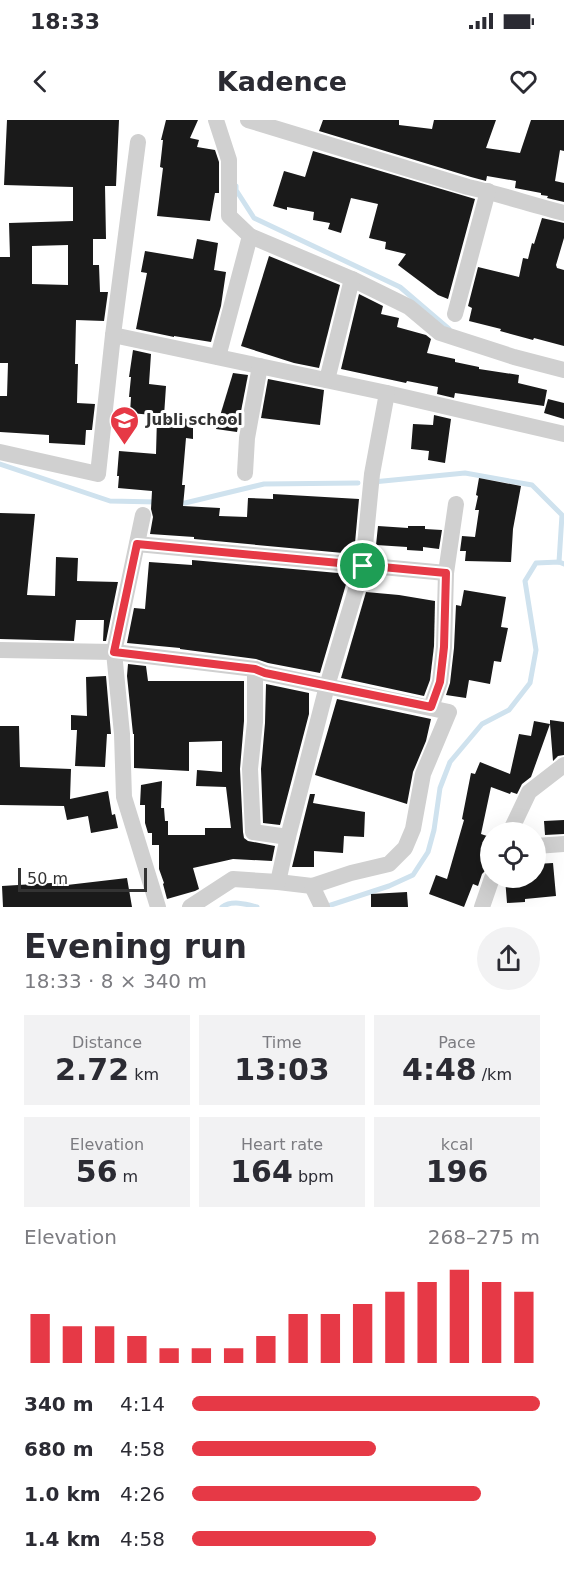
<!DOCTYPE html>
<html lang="en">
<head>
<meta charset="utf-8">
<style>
  :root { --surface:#fff; --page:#f2f2f3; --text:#2b2b33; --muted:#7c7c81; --accent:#e63946 }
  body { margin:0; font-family:"DejaVu Sans",sans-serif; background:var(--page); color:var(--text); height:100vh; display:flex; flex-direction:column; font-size:22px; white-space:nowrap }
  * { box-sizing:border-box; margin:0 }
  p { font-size:20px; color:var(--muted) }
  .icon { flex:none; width:33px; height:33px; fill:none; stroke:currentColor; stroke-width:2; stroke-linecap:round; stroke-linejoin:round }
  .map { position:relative; height:787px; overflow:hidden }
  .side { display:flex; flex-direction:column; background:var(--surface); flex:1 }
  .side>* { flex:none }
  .controls { position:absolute; left:480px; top:702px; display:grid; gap:12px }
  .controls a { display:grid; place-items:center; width:66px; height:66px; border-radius:50%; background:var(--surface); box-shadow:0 6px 24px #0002; font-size:30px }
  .scale { position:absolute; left:18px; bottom:15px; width:129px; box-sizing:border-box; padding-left:6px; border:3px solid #333; border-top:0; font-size:16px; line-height:21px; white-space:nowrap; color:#333; -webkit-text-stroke:4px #fff; paint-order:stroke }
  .pin { position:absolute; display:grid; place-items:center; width:51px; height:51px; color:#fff; margin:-26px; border:3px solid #fff; border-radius:50%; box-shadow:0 2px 6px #0007 }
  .round { display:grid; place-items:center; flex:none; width:63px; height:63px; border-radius:32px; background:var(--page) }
  .summary { display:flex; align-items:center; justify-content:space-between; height:102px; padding:0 24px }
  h1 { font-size:33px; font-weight:600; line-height:45px }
  .stats { display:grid; grid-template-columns:repeat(3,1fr); gap:9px; height:102px; padding:6px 24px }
  .stats div { display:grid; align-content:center; border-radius:0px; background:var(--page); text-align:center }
  .stats b { font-size:30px; font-weight:600 }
  .stats small { font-size:16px; font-weight:400 }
  .stats p { font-size:16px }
  .chart { height:168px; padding:12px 24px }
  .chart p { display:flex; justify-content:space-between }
  .chart svg { width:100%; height:108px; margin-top:6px; stroke:var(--accent); stroke-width:6 }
  ul { padding:0 24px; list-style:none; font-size:20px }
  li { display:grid; grid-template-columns:96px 72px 1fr; align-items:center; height:45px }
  li i { height:15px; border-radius:8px; background:var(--accent) }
  .status { display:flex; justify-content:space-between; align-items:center; height:42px; padding:0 30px; background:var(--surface); direction:ltr }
  .status svg { height:16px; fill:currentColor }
  header { display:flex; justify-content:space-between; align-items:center; height:78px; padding:0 24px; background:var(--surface); font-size:27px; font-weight:600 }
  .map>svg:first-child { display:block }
</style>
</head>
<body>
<div class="status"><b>18:33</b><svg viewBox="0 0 49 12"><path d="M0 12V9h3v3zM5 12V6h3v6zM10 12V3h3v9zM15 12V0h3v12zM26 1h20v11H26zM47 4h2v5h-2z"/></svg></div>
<header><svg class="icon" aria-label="back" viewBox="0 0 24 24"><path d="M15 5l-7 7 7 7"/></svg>Kadence<svg class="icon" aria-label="heart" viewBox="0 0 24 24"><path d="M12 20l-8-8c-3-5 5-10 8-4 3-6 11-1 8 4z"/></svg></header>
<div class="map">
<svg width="564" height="787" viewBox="0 0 564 787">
  <rect width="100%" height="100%" fill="#fff"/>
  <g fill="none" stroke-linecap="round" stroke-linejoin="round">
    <g stroke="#cfe2ee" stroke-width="5">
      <polyline points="236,66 236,70 254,98 400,167 449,209"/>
      <polyline points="0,344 110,381 157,382"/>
      <polyline points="373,362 465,353 532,365 562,395 559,442"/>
      <polyline points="178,383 185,383 264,364 358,363"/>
      <path d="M222 787C232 780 246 784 257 787"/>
      <polyline points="325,787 389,766 413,755 428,732 434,710 440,668 450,642 482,604 509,590 530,563 536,530 525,461 536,443 559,442 564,444"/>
    </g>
  </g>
  <g fill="#1a1a1a" fill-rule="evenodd">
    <path d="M7 0H119L116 66H105L106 119H93V145H99L100 172H108L104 201 76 200 75 244H78L77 283 95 284 92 310H86L85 325 49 323V315L0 312V276H7L8 243H0V137H10L9 103 73 101V67L4 65ZM68 125V165L32 164V126Z"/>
    <polygon points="166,0 198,0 190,18 199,20 197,27 215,30 219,42 219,73 215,73 210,101 157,96 163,48 160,47 163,20 161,20"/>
    <polygon points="323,0 399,0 399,5 432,9 434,0 496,0 486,28 520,33 531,0 564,0 564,31 560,30 555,61 564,63 564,82 547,78 548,76 541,75 541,73 515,68 516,61 487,56 486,61 471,57 319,11"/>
    <polygon points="313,31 475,79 448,179 438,175 398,145 406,134 385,129 386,122 369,118 378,84 351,78 341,113 328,109 330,103 313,100 314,92 287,87 287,90 273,86 284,51 305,57"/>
    <polygon points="542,98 564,103 564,118 556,145 557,148 564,150 564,226 534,218 533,220 500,211 501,209 469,201 472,188 468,186 478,147 519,157 523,138 528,139 532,123 534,124"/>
    <polygon points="197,119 218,123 214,150 226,152 221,186 211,222 174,216 174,217 136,209 147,153 141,152 145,131 193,139"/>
    <polygon points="269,136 340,165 319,248 294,243 241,226"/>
    <polygon points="359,174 383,186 381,194 399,198 397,207 426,215 431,219 427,233 455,239 455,242 479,247 479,249 519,255 518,263 547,270 544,286 455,273 454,278 437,274 438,267 407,261 406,263 341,249"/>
    <polygon points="133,230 151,234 149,264 166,266 164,296 130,293 131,277 129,277 131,257 129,257"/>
    <polygon points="233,253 248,255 237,312 216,309"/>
    <polygon points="268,259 324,270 320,305 261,298"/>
    <polygon points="548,279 564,283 564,299 544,293"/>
    <polygon points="434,295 451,299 445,343 428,340 429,331 411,329 413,304 433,305"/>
    <polygon points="157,297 193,299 193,319 186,318 182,365 185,365 183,386 220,388 219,396 247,397 248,378 273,379 273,374 359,379 354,434 194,419 194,417 150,414 153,397 151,389 152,371 118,368 119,356 117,356 119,331 156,334"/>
    <polygon points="479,358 521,366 513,409 511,442 465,441 466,431 460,431 462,416 475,417 479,390 475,390 478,376 476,375"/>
    <polygon points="0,393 35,394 27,475 55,476 56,437 78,438 77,461 118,462 106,521 103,521 104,500 76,500 74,521 0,519"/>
    <polygon points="378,406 408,408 408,406 425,406 425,409 442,410 439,429 423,427 423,431 407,430 407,427 376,425"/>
    <polygon points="192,440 349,454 320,553 268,543 256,539 180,529 180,528 127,523 134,488 145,489 149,442 192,445"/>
    <polygon points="464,470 506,477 501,507 508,508 501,542 494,541 490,564 469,560 466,578 446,575 450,563 454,528 456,485 461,486"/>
    <polygon points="366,472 399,475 435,481 434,526 430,560 424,576 341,558"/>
    <polygon points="128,544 146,546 148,561 244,561 244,601 240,649 243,712 244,718 248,721 275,726 272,741 233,739 193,748 199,769 195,771 167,779 163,764 164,763 159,749 159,725 152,725 152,713 148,713 145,703 145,685 140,685 141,665 162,661 161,688 164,688 165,701 168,701 168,715 205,715 205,708 231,708 226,667 196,666 197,650 222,652 222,621 189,622 189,651 134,648 134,614 133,614 127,556"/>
    <polygon points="106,556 111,614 107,614 105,647 75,646 77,610 71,610 71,595 87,596 86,557"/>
    <polygon points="266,564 309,573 309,594 280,705 263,703 261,649 265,603"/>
    <polygon points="337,579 431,599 426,621 413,652 407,684 315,655"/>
    <polygon points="550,600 564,602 564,635 558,636 553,641 550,604 531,657 522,664 517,674 511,672 510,674 491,667 481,714 490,717 490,748 486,750 482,754 478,766 473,764 464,787 429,774 436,755 447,759 464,700 462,699 471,653 475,654 480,642 510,654 519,614 531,616 534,601 550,604"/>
    <polygon points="0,606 19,606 20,647 71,649 70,679 108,671 112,695 115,694 118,708 91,713 88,696 67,700 64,686 0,685"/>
    <polygon points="310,674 315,674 313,683 365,692 364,717 344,716 343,733 314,731 314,747 292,747"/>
    <polygon points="564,700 564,714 545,715 544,701"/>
    <polygon points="553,743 556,776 525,779 525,782 507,783 505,758 536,758 536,744"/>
    <polygon points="127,758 132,787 3,787 2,766 67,762 67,765"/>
    <polygon points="407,772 408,787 371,787 371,774"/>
  </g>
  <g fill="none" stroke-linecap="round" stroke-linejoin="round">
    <g stroke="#d0d0d0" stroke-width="16">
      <polyline points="216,0 229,40 229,96 250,116 352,159 409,187 440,213 514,237 564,250"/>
      <path d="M248 0 468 67C500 74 532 85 564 93"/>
      <polyline points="455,194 488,71"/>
      <polyline points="113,215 387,273 564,314"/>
      <polyline points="218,237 250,116"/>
      <polyline points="327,260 352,159"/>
      <polyline points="0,332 98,354 113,215 138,22"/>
      <polyline points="245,353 247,318 260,246"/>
      <polyline points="143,395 114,532 122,614 124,677 158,787"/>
      <polyline points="137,424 446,453"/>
      <polyline points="0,530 114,532 255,549 265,553 449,592 423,654 413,709 405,728 389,744 351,753 312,766 278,762 233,759 190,787"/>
      <polyline points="255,549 255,602 250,649 253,712 288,717"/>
      <polyline points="431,587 440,562 444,527 446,453 456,384"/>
      <polyline points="510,712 529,672 564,645"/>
      <polyline points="536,726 564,724"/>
      <polyline points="278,762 288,717 327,566 363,446 372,354 387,273"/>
      <polyline points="312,766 322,787"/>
      <polyline points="482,787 492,758"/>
    </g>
  </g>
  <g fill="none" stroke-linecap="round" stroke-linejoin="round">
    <defs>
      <polygon id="route" points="137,424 446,453 444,527 440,562 431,587 265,553 255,549 114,532"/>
    </defs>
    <use href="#route" stroke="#fff" stroke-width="12"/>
    <use href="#route" stroke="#e63946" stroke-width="8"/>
  </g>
  <defs>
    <symbol id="school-pin" viewBox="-11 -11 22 30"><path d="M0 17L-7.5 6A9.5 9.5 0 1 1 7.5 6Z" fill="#e63946" stroke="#fff"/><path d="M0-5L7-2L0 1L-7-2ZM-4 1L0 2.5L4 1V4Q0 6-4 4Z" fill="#fff"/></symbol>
  </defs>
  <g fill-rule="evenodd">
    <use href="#school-pin" x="108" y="284" width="33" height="45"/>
  </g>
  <g text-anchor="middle" stroke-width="6" stroke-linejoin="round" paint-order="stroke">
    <g font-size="15" font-weight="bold" fill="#333" stroke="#fff" text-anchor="start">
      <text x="146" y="305">Jubli school</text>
    </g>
  </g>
</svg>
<div class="controls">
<a><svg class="icon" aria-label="locate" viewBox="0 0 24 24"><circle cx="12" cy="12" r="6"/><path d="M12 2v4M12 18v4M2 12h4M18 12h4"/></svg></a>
</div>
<div class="scale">50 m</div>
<div class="pin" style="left:363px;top:446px;background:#1e9e55"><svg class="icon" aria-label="arrive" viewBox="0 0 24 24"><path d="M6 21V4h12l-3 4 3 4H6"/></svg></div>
</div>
<section class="side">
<div class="summary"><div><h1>Evening run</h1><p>18:33 · 8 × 340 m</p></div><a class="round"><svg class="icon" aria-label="share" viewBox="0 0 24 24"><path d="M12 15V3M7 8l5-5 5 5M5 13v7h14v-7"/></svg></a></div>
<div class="stats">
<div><p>Distance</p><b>2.72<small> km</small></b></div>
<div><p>Time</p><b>13:03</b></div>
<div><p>Pace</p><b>4:48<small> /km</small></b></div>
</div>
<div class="stats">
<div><p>Elevation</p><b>56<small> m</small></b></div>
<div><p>Heart rate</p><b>164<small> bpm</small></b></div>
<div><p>kcal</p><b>196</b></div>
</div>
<div class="chart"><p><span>Elevation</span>268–275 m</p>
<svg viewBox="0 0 160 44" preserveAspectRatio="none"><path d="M5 44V24M15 44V29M25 44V29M35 44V33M45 44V38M55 44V38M65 44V38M75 44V33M85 44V24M95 44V24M105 44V20M115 44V15M125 44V11M135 44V6M145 44V11M155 44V15"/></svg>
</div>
<ul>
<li><b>340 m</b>4:14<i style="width:100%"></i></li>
<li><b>680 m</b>4:58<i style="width:53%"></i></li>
<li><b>1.0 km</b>4:26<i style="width:83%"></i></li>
<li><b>1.4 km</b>4:58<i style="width:53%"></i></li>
</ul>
</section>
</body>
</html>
